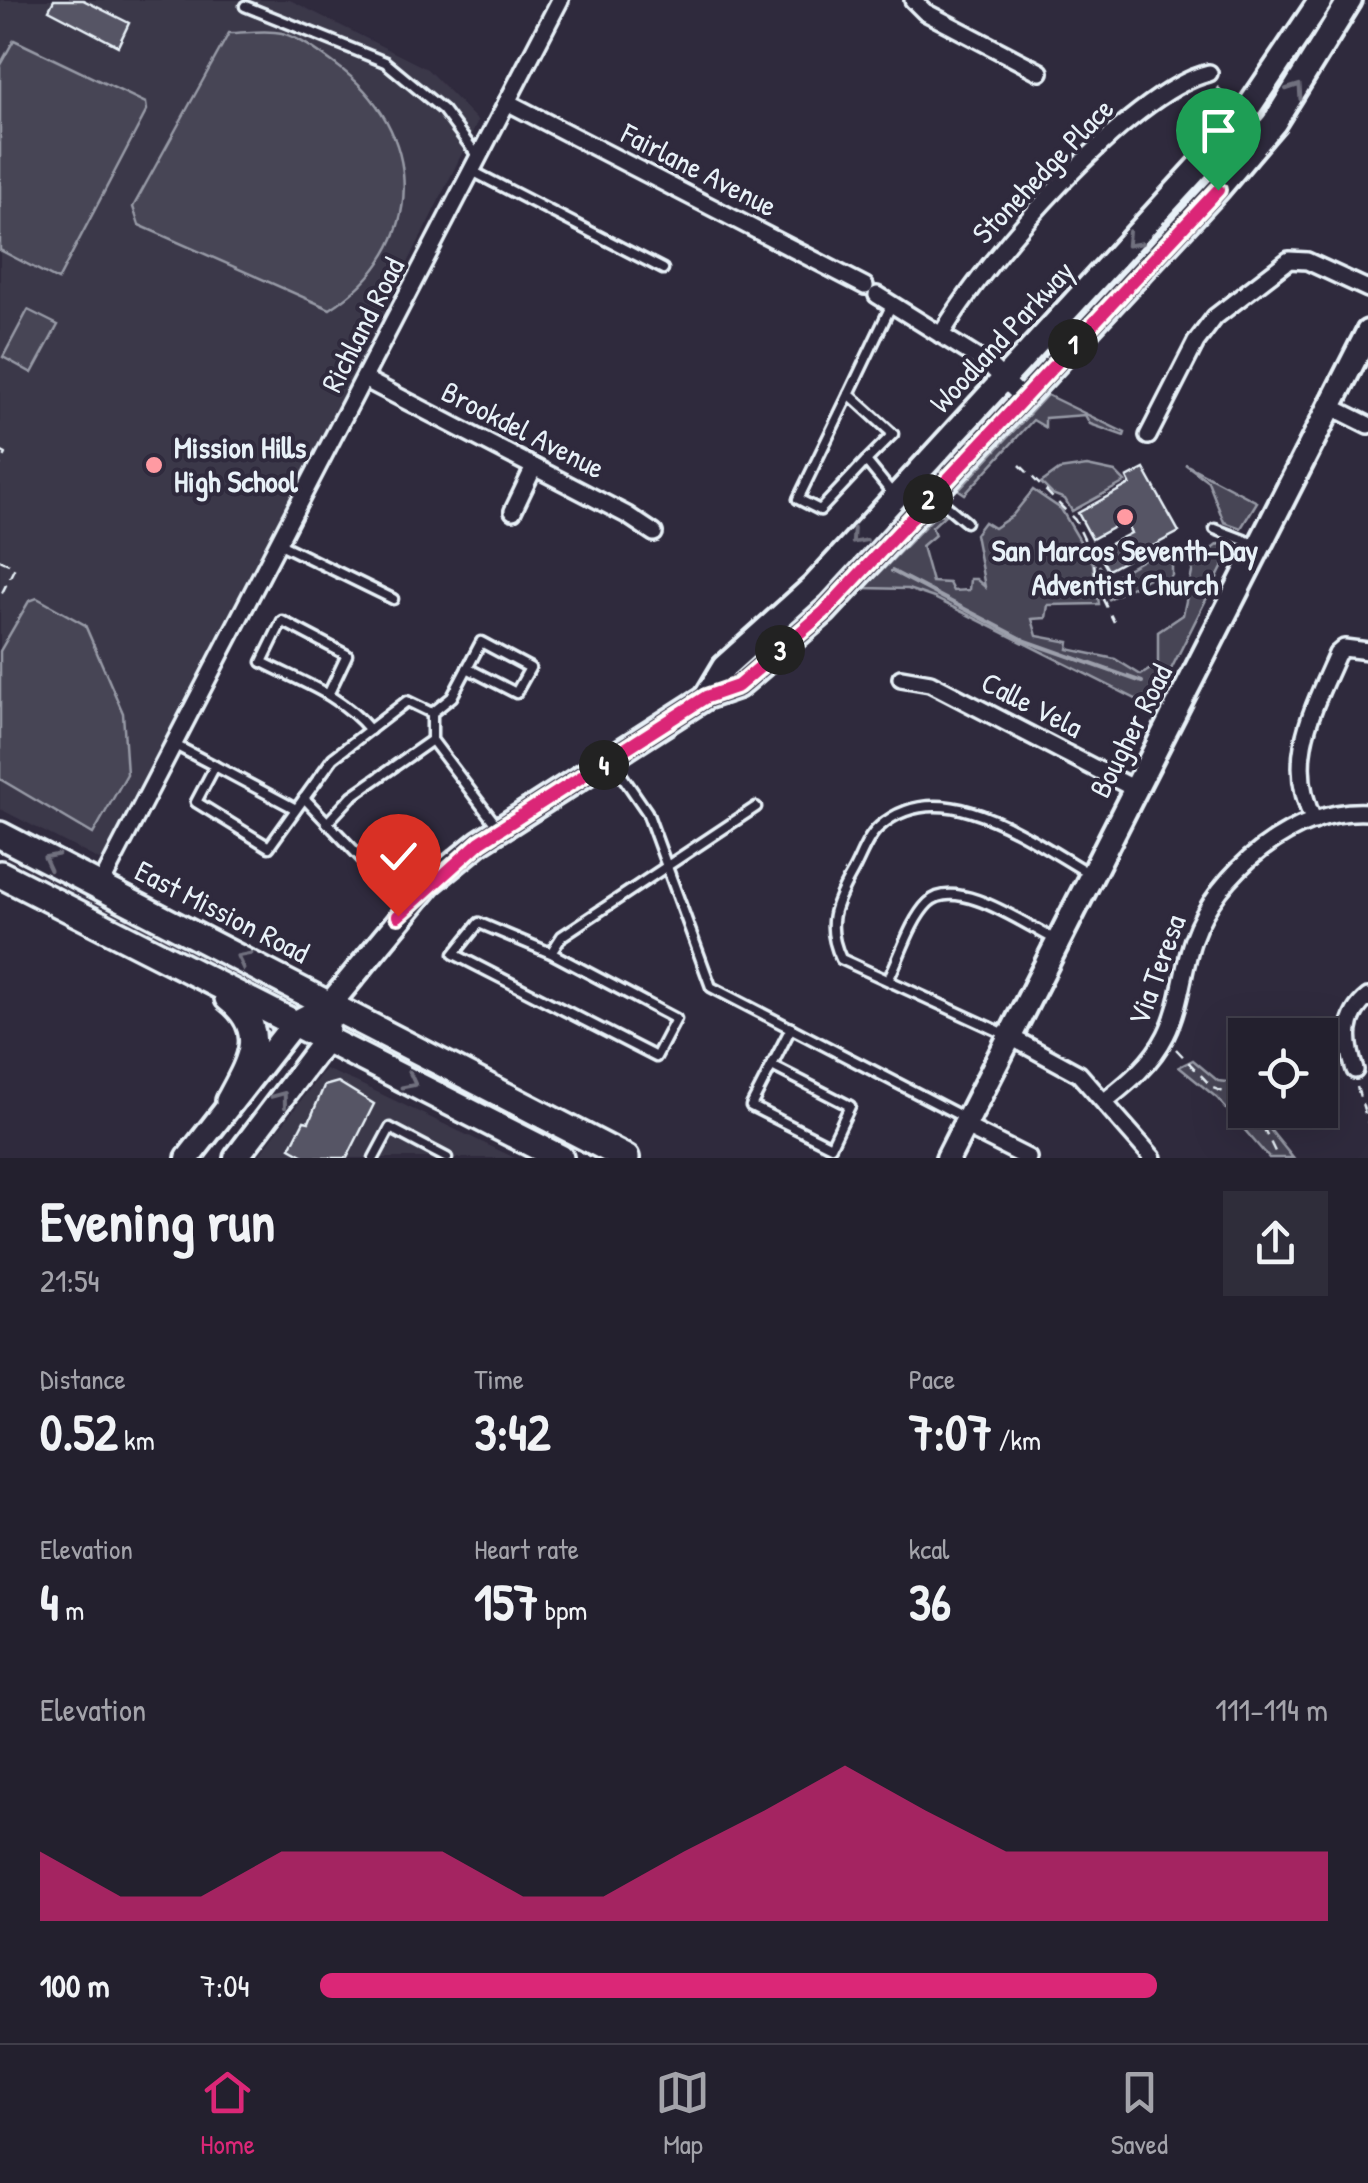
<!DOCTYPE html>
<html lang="en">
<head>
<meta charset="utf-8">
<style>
  :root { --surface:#23202e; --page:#2f2d3a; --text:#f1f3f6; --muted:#a3a3aa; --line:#403e4a; --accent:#db2777 }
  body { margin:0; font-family:"Patrick Hand",sans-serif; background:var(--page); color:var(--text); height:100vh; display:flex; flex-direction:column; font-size:38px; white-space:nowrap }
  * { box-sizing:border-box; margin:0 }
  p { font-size:32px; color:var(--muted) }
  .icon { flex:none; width:55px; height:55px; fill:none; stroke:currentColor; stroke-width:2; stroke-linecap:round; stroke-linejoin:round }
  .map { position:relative; height:1158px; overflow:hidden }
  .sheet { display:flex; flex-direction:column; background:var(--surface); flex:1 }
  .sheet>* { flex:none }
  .tools { position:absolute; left:1228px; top:1018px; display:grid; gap:20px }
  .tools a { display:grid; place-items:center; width:110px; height:110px; border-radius:0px; background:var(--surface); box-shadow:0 10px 40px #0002,0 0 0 2px var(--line); font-size:50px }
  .pin { position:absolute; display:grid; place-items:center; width:85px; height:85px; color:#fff; margin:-102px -42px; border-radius:50% 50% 50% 0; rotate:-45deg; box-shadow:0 0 10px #0007 }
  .pin .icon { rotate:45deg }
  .km { position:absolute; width:50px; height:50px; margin:-25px; border-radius:50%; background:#222; color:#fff; font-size:28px; line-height:50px; text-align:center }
  .round { display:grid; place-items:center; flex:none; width:105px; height:105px; border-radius:0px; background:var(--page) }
  .overview { display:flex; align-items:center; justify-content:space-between; height:170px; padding:0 40px }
  h1 { font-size:55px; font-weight:700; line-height:75px }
  .figures { display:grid; grid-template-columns:repeat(3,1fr); gap:15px; height:170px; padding:10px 40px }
  .figures div { display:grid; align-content:center }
  .figures b { font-size:50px; font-weight:700 }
  .figures small { font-size:28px; font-weight:400 }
  .figures p { font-size:28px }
  .chart { height:280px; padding:20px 40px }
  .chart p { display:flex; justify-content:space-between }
  .chart svg { width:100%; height:180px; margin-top:10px; fill:var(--accent); opacity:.7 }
  ul { padding:0 40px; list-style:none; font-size:32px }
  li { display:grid; grid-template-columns:160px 120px 1fr; align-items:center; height:75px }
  li i { height:25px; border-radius:12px; background:var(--accent) }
  .menu { display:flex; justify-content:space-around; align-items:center; height:140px; border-top:2px solid var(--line); background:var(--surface); font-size:28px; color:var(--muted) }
  .menu a { display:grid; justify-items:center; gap:5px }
  .menu .selected { color:var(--accent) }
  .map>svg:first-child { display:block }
</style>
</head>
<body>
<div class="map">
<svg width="1368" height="1158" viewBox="0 0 1368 1158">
  <rect width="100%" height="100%" fill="#2f2a3d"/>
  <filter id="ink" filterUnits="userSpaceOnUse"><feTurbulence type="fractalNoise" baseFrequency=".01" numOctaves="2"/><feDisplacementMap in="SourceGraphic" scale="20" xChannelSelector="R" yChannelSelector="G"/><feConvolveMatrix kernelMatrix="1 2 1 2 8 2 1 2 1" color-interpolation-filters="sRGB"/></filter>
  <g filter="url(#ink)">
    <g fill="#3b3749">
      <polygon points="0,0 290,0 427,69 478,121 111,866 0,809"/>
      <polygon points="325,1069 356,1082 515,1158 257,1158"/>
    </g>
    <g fill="#464455" stroke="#979aa6" stroke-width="2.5">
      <path d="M229 33C245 33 267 29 282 33 300 38 320 53 335 64 427 131 428 247 330 309L139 225 133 207Z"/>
      <polygon points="14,40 146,103 147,110 58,280 0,250 0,65"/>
      <polygon points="28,310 58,325 32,373 3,357"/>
      <polygon points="1047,395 1125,433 1124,436 1090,424 1085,415 1045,418 1045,427 1033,420 965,494 959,490"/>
      <polygon points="1185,464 1257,502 1241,528 1224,522 1208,481"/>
      <polygon points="1087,466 1115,472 1125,482 1072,511 1065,499 1052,494 1041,483 1059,470"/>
      <polygon points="1033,490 1061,509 1093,563 1099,604 1048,605 1046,618 1032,619 1037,636 1069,642 1068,649 1115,659 1141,675 1158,664 1158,632 1183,615 1194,563 1218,544 1233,546 1152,707 934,598 908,589 865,588 937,514 945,515 932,527 935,535 922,546 932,582 949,583 953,591 969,590 970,579 976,579 985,587 975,534 984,522 994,528 1012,516"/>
      <polygon points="1159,551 1172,562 1172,575 1164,586 1155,575 1109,599 1099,565 1108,580"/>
      <polygon points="37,598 85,625 123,713 127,774 93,834 0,779 0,651 29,601"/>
      <polygon points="1193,1060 1218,1081 1245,1084 1245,1110 1264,1110 1267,1126 1293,1158 1269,1158 1217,1098 1179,1067"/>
    </g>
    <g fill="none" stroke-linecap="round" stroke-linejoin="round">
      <polyline stroke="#9c9fab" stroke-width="4" points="892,571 1026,641 1142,682"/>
    </g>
    <g fill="#575565" stroke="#e8f1f8" stroke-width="2.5">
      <polygon points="54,0 83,0 129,23 118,46 49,10"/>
      <polygon points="1144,469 1179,532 1108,570 1097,551 1131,533 1125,521 1092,539 1078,513 1130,484 1127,478"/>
      <polygon points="338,1082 374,1104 347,1158 308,1158 290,1148 304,1121 309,1122 324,1086"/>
    </g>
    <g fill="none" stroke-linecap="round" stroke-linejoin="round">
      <defs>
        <g id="lane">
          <polyline points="245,6 385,62 443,110 479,158"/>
          <polyline points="472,171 663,269"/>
          <polyline points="891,306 849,394 893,434 866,461 892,493"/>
          <polyline points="849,394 798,499 820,510 866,461"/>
          <polyline points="936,497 966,522"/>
          <polyline points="1215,529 1257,545"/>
          <polyline points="280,544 393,599"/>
          <polyline points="467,668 516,693 530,668 481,642 452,697 432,713 432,740 497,826"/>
          <path d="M328 695 347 655 282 621 262 662C303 683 340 694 370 730"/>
          <polyline points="175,745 215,766"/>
          <polyline points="612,761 647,812 711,987 963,1117"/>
          <polyline points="304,798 382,880"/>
          <polyline points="296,809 215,766 196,802 269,847 333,758 407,701 432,713"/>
          <polyline points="327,823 352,796 432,740"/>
          <polyline points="551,953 676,1019 656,1057 454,954 479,923 551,953 562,936 756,807"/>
          <path d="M888 980C900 957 910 921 928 903 956 875 1027 926 1056 940"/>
          <path d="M1005 1034 841 959C825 925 834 905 852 873 860 859 867 837 879 827 943 771 1032 841 1090 874"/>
          <polyline points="772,1066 850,1106 831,1146 751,1106 791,1028"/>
          <polyline points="374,1158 390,1128 447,1158"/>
        </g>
        <g id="street">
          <polyline points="913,0 925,12 1040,72"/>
          <polyline points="507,102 865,286"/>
          <polyline points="877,295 989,365 1022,397"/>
          <path d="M941 335C982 263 1129 92 1209 73"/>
          <polyline points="366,380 627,515 654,533"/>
          <polyline points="1332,407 1368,425"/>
          <polyline points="1148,436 1196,342 1215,317 1289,260 1307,261 1368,289"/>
          <polyline points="513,511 534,467"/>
          <polyline points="901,678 930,683 1135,789"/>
          <path d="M1314 821C1284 761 1312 711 1337 654L1344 648 1368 651"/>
          <polyline points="100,886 560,0"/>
          <polyline points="1009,1036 1079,1074 1153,1158"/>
          <path d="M1355 1070C1346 1043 1343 1017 1368 997"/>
          <path d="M1105 1101C1129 1082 1152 1063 1166 1035 1181 1005 1182 971 1193 939 1216 873 1295 807 1368 812"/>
          <polyline points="964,1126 1028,1158"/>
        </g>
        <g id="secondary">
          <polyline points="706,697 724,667 813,587 1237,125 1321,0"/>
          <polyline points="188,1158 294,1023 330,1004 430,883 480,842 706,697 738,686 824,612 1218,189 1274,123 1350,0"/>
          <polyline points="236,1158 326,1039 330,1004"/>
          <polyline points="948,1158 1368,332"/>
        </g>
        <g id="primary">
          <polyline points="0,835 626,1158"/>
          <polyline points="0,874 560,1158"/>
          <path d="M228 998C270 1031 250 1062 229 1101"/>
        </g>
      </defs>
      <use href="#lane" stroke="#e8f1f8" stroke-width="15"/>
      <use href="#street" stroke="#e8f1f8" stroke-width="22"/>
      <use href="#secondary" stroke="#e8f1f8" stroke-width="30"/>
      <use href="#primary" stroke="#e8f1f8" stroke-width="32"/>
      <g stroke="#e8f1f8" stroke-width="2.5" stroke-dasharray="10 8" stroke-linecap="butt">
        <polyline points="1217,87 1233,101"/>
        <polyline points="0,451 6,454 0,465"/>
        <polyline points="1020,465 1075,520 1094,560 1096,585 1114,622"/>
        <polyline points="0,560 15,567 0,597"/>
        <polyline points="1176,1049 1213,1088 1245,1100"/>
        <polyline points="1357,1087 1368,1123"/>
        <polyline points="1255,1110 1278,1158"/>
      </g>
      <use href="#lane" stroke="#2f2a3d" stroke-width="8"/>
      <use href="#street" stroke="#2f2a3d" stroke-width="15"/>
      <use href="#secondary" stroke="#2f2a3d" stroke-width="22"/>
      <use href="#primary" stroke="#2f2a3d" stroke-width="25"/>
    </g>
    <defs><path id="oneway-chevron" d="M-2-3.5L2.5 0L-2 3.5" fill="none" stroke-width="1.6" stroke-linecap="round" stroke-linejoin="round" transform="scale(2.5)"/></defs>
    <g stroke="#70707e">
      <use href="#oneway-chevron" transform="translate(1296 90) rotate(-56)"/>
      <use href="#oneway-chevron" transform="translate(1132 241) rotate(133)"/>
      <use href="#oneway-chevron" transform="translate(857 538) rotate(132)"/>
      <use href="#oneway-chevron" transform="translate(50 860) rotate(-153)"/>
      <use href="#oneway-chevron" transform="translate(243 959) rotate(-153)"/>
      <use href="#oneway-chevron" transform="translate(410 1082) rotate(27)"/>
      <use href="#oneway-chevron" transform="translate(281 1098) rotate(-53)"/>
    </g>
  </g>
  <g fill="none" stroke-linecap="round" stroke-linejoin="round" filter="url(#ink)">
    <defs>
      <polyline id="route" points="398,916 480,842 706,697 738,686 824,612 1218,190"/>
    </defs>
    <use href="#route" stroke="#fff" stroke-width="20"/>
    <use href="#route" stroke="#db2777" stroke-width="12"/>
  </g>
  <g fill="#ff9aa2" stroke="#2f2a3d" stroke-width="4">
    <circle cx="154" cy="465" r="10"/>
    <circle cx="1125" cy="517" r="10"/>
  </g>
  <g text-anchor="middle" stroke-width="8" stroke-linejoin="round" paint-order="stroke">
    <g font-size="30" fill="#e8f1f8" stroke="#2f2a3d">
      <text transform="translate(699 170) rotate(27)" y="10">Fairlane Avenue</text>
      <text transform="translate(1043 171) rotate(-46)" y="10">Stonehedge Place</text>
      <text transform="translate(363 325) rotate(-63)" y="10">Richland Road</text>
      <text transform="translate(1002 337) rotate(-47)" y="10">Woodland Parkway</text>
      <text transform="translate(523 430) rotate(27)" y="10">Brookdel Avenue</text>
      <text transform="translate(1032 705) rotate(27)" y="10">Calle Vela</text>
      <text transform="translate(1131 731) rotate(-63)" y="10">Bougher Road</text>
      <text transform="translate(222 912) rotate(27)" y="10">East Mission Road</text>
      <text transform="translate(1157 970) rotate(-70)" y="10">Via Teresa</text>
    </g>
    <g font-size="30" font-weight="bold" fill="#e8f1f8" stroke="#2f2a3d" text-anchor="start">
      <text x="174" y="458">Mission Hills<tspan x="174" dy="34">High School</tspan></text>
      <text x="1125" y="561" text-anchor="middle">San Marcos Seventh-Day<tspan x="1125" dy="34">Adventist Church</tspan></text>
    </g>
  </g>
</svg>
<div class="tools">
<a><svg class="icon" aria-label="locate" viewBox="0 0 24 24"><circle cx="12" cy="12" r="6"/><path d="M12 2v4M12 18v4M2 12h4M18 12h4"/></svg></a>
</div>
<div class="pin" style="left:1218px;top:190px;background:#1e9e55"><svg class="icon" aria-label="arrive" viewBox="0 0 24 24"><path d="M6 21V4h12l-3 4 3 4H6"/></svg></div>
<div class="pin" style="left:398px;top:916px;background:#d93025"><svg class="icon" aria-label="check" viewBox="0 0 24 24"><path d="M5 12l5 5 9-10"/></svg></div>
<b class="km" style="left:1073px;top:344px">1</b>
<b class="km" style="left:928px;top:499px">2</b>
<b class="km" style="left:780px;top:650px">3</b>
<b class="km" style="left:604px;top:765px">4</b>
</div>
<section class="sheet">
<div class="overview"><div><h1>Evening run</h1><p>21:54</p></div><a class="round"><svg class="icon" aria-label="share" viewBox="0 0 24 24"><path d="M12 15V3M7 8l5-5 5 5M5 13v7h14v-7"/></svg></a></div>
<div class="figures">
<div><p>Distance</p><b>0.52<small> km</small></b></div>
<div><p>Time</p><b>3:42</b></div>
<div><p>Pace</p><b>7:07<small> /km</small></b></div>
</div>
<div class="figures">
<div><p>Elevation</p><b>4<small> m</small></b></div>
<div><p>Heart rate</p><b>157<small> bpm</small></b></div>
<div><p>kcal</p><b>36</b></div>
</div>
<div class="chart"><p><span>Elevation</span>111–114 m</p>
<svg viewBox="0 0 160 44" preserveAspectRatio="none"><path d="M0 44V27L10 38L20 38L30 27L40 27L50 27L60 38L70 38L80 27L90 17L100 6L110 17L120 27L130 27L140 27L150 27L160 27V44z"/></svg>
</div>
<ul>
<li><b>100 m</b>7:04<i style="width:83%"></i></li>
</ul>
</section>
<nav class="menu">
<a class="selected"><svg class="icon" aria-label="home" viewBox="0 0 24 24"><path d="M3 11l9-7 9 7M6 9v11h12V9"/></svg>Home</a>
<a><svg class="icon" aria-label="map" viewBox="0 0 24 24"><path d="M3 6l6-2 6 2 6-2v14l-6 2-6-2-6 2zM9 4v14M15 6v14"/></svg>Map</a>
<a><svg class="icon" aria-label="saved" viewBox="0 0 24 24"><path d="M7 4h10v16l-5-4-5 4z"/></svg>Saved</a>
</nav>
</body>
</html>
